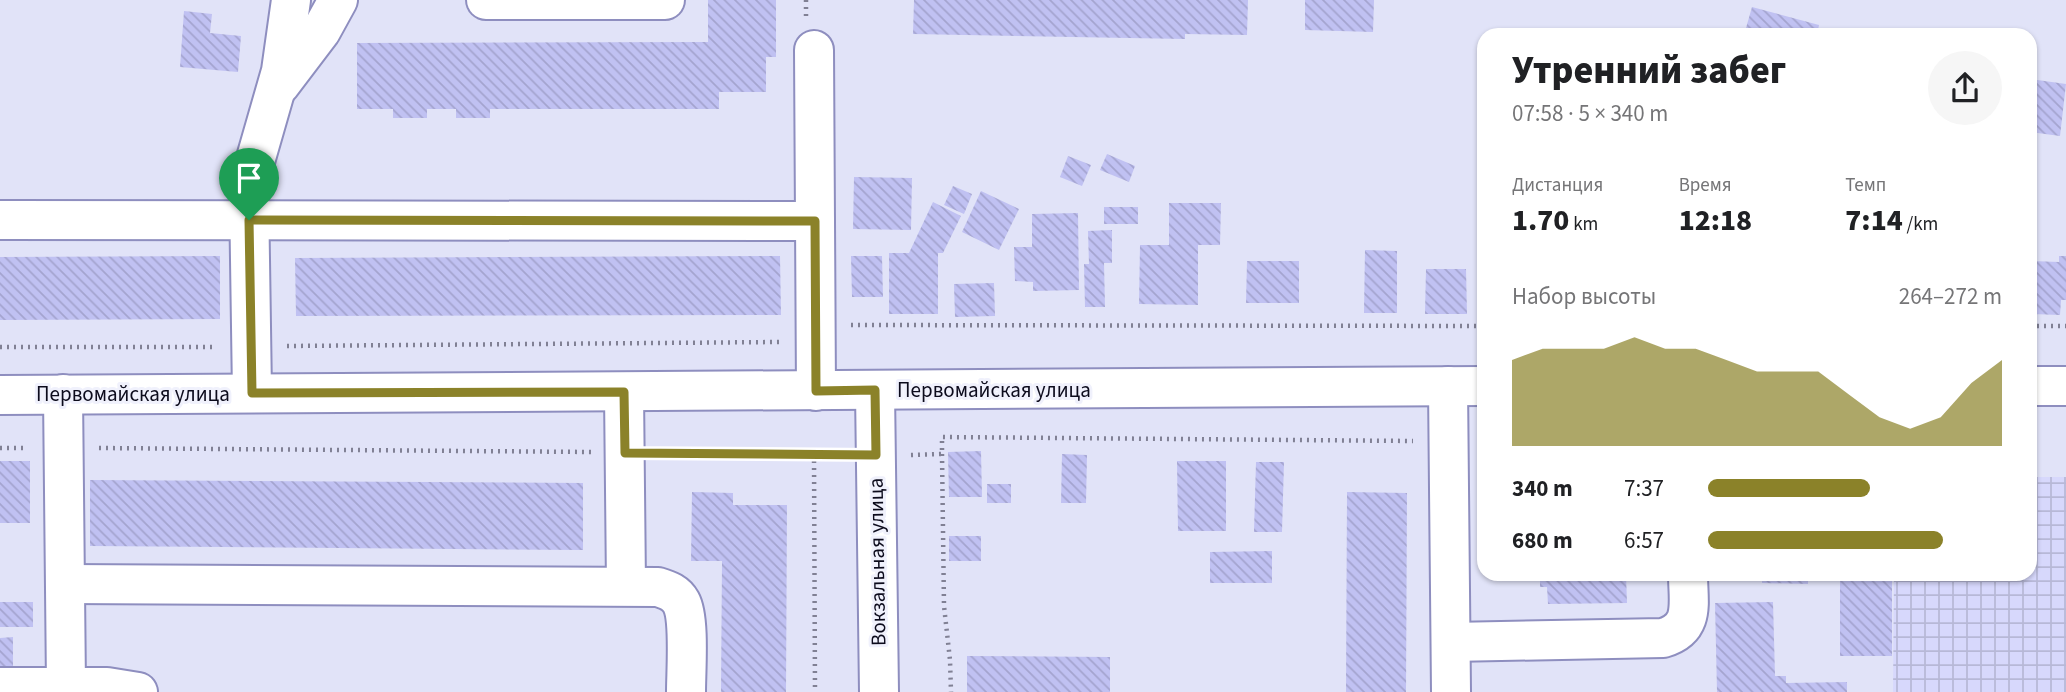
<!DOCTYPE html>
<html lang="ru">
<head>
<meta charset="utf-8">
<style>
  :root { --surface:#fff; --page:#f6f6f6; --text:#202124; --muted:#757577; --accent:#8b8229 }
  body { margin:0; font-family:"Source Sans 3",sans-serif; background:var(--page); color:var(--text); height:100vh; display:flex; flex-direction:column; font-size:26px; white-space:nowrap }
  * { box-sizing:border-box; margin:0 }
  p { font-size:23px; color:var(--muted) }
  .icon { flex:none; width:38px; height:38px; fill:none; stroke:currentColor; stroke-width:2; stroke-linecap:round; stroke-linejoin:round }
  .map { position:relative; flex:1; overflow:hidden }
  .panel { position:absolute; left:1477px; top:28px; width:560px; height:553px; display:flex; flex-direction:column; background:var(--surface); border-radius:21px; box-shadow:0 2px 5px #0004 }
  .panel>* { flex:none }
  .pin { position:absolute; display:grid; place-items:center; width:60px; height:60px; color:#fff; margin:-72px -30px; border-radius:50% 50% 50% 0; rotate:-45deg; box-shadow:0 0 7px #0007 }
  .pin .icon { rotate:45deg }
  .round { display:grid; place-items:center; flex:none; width:74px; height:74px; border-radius:37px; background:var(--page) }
  .head { display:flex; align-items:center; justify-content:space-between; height:119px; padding:0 35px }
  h1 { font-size:38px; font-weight:800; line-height:52px }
  .stats { display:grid; grid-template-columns:repeat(3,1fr); gap:10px; height:119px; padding:7px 35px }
  .stats div { display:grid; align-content:center }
  .stats b { font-size:30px; font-weight:800 }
  .stats small { font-size:19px; font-weight:400 }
  .stats p { font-size:19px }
  .chart { height:196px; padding:14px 35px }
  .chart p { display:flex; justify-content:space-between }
  .chart svg { width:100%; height:126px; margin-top:7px; fill:var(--accent); opacity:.7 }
  ul { padding:0 35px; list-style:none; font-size:23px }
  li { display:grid; grid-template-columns:112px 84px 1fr; align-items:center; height:52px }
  li i { height:18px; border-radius:9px; background:var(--accent) }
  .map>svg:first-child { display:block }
</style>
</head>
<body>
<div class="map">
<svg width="2066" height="692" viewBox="0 0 2066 692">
  <defs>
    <pattern id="industrial-grid" width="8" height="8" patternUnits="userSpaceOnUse" patternTransform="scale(1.75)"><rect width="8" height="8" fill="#d7d8fc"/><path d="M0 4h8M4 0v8" fill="none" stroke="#b7b8d7"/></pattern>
    <pattern id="building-back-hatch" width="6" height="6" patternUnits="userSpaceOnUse" patternTransform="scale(1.75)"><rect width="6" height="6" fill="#c0c1f2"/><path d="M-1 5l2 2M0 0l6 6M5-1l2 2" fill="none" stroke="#a4a4cf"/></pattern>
  </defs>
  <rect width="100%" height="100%" fill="#e1e3f8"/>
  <polygon fill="url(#industrial-grid)" points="2030,477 2066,477 2066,692 1893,692 1894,574 2030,574"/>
  <g fill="url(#building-back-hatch)">
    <polygon points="708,0 776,0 776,57 766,57 766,92 719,92 719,109 490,109 490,118 456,118 456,109 427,109 427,118 393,118 393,109 357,109 357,43 708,42"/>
    <polygon points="914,0 1248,0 1247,35 1185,34 1185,39 913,34"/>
    <polygon points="1305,0 1374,0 1373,32 1305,30"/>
    <polygon points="1752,7 1819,25 1817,35 1744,35"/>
    <polygon points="184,11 212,14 210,33 241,36 238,72 180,67"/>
    <polygon points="2030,79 2066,84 2060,136 2030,132"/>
    <polygon points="1107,154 1135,166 1129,182 1100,170"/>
    <polygon points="1068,156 1091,165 1082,186 1060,177"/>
    <polygon points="854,177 912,178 911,230 853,229"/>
    <polygon points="953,186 972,194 964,214 944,205"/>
    <polygon points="981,191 1019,209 999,250 962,232"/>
    <polygon points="933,202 961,216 943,253 938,253 938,314 889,314 889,253 909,253"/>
    <polygon points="1169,203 1221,203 1220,245 1198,245 1198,305 1139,304 1140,245 1169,245"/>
    <rect x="1104" y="207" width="34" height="17"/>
    <polygon points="1078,213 1079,290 1033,291 1033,282 1015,281 1014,247 1032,247 1032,214"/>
    <polygon points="1112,230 1112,263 1104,263 1105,307 1085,307 1084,264 1089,264 1088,231"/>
    <polygon points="1365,250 1397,251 1397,313 1364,313"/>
    <polygon points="220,256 220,319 0,320 0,257"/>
    <polygon points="780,256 781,315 296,316 295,258"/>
    <polygon points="851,256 882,256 883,297 852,297"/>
    <polygon points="2059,256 2066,256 2066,300 2061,300 2060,315 2030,314 2030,261 2059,262"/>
    <polygon points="1247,261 1299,261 1299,303 1246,303"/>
    <polygon points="1426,269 1466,269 1467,314 1425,314"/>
    <polygon points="994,283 995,316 955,317 954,284"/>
    <polygon points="981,451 982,497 949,497 948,452"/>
    <polygon points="1062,454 1087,455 1086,503 1061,503"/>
    <rect x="0" y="461" width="30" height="62"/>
    <polygon points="1177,461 1226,461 1226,531 1178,531"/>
    <polygon points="1256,462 1284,462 1282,532 1254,532"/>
    <polygon points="90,480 583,483 583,550 90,546"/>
    <rect x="987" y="484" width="24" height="19"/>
    <polygon points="692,492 733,493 733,505 787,505 786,692 721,692 722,561 691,561"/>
    <polygon points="1347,492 1407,493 1406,692 1346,692"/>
    <rect x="949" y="536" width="32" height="25"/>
    <polygon points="1272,551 1272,583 1210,583 1210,552"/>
    <polygon points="1540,574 1626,574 1627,603 1548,604 1547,587 1540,587"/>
    <polygon points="1762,574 1808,574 1808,584 1762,583"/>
    <rect x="1840" y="574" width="52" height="82"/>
    <rect x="0" y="602" width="33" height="25"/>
    <polygon points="1773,602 1775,676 1786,676 1786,683 1847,682 1847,692 1717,692 1715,603"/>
    <polygon points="13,637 13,667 0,667 0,638"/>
    <polygon points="967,656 1110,657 1110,692 967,692"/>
  </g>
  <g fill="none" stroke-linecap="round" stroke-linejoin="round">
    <defs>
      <g id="minor">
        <polyline points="486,0 665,0"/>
        <polyline points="814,50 816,391"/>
        <polyline points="280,85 321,31 338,0"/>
        <polyline points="0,220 815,221"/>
        <polyline points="1448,386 1451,692"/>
        <polyline points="624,392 626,586"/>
        <polyline points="252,393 249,193 252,172 281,71 291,0"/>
        <polyline points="63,394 66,686"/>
        <path d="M65 584 658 587C668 590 676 593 681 602 690 618 686 671 686 692"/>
        <path d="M1451 642 1663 638C1696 628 1688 603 1688 574"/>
        <polyline points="0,687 107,687 138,692"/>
      </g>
      <g id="major">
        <polyline points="2030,386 2066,386"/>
        <polyline points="875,391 879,692"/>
        <polyline points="0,395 1484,386"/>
      </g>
    </defs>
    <use href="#minor" stroke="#8e8ebf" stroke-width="42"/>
    <use href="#major" stroke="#8e8ebf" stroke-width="42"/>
    <g stroke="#808094" stroke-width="4.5" stroke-dasharray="2 5" stroke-linecap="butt">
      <polyline points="806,0 806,17"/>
      <polyline points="851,325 1484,326"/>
      <polyline points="2030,326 2066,326"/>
      <polyline points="287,346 779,342"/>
      <polyline points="0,347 215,347"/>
      <polyline points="0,448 27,448"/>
      <polyline points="99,448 591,452"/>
      <polyline points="659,453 839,454"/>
      <polyline points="814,454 815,692"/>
      <polyline points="942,454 944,606 950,660 951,692"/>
      <polyline points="911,455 942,454 942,437 1413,441"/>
    </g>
    <use href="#minor" stroke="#fff" stroke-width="38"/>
    <use href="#major" stroke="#fff" stroke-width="38"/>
  </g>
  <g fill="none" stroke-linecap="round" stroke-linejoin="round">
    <defs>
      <polygon id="route" points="249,220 815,221 816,391 875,390 876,455 625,453 624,392 252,393"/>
    </defs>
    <use href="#route" stroke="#fff" stroke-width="14"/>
    <use href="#route" stroke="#8b8229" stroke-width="9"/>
  </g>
  <g text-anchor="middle" stroke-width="6" stroke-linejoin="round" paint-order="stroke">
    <g font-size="21" fill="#0c0b1c" stroke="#f0f1fc">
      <text x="994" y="397">Первомайская улица</text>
      <text x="133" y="401">Первомайская улица</text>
      <text transform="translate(877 562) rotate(-91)" y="7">Вокзальная улица</text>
    </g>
  </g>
</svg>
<div class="pin" style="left:249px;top:220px;background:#1e9e55"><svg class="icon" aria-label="arrive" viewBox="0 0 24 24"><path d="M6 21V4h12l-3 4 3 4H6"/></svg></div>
<section class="panel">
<div class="head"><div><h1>Утренний забег</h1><p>07:58 · 5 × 340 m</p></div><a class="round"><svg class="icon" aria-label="share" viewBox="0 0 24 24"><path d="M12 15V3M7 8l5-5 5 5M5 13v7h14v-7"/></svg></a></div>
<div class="stats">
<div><p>Дистанция</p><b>1.70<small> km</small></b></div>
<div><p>Время</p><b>12:18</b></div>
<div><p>Темп</p><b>7:14<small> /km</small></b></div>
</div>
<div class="chart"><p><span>Набор высоты</span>264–272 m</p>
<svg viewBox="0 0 160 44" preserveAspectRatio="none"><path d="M0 44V14L10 10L20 10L30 10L40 6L50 10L60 10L70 14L80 18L90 18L100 18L110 26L120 34L130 38L140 34L150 22L160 14V44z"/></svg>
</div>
<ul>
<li><b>340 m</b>7:37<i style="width:55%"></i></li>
<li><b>680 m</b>6:57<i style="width:80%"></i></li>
</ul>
</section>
</div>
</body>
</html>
